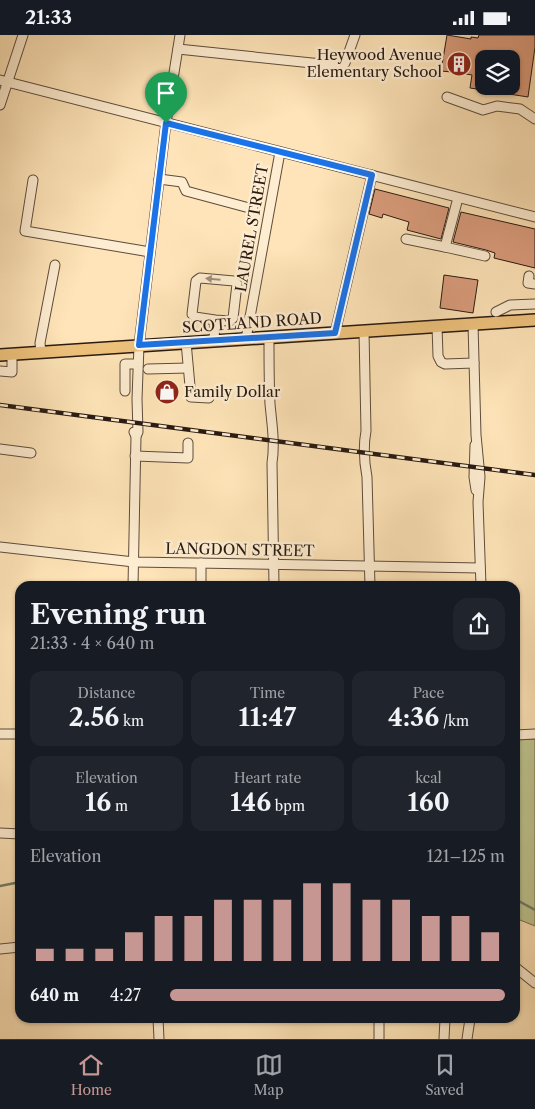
<!DOCTYPE html>
<html lang="en">
<head>
<meta charset="utf-8">
<style>
  :root { --surface:#171b24; --page:#20242c; --text:#f1f3f6; --muted:#9ea1a6; --line:#363941; --accent:#c59692 }
  body { margin:0; font-family:"Libre Caslon Text",serif; background:var(--page); color:var(--text); height:100vh; display:flex; flex-direction:column; font-size:19px; white-space:nowrap }
  * { box-sizing:border-box; margin:0 }
  p { font-size:16px; color:var(--muted) }
  .icon { flex:none; width:28px; height:28px; fill:none; stroke:currentColor; stroke-width:2; stroke-linecap:round; stroke-linejoin:round }
  .map { position:relative; flex:1; overflow:hidden }
  .side { position:absolute; left:15px; top:546px; width:505px; height:442px; display:flex; flex-direction:column; background:var(--surface); border-radius:15px; box-shadow:0 1px 4px #0004 }
  .side>* { flex:none }
  .tools { position:absolute; left:475px; top:15px; display:grid; gap:10px }
  .tools a { display:grid; place-items:center; width:45px; height:45px; border-radius:10px; background:var(--surface); box-shadow:0 1px 4px #0004; font-size:25px }
  .pin { position:absolute; display:grid; place-items:center; width:42px; height:42px; color:#fff; margin:-51px -21px; border-radius:50% 50% 50% 0; rotate:-45deg; box-shadow:0 0 5px #0007 }
  .pin .icon { rotate:45deg }
  .round { display:grid; place-items:center; flex:none; width:52px; height:52px; border-radius:15px; background:var(--page) }
  .summary { display:flex; align-items:center; justify-content:space-between; height:85px; padding:0 15px }
  h1 { font-size:28px; font-weight:800; line-height:38px }
  .metrics { display:grid; grid-template-columns:repeat(3,1fr); gap:8px; height:85px; padding:5px 15px }
  .metrics div { display:grid; align-content:center; border-radius:12px; background:var(--page); text-align:center }
  .metrics b { font-size:25px; font-weight:800 }
  .metrics small { font-size:14px; font-weight:400 }
  .metrics p { font-size:14px }
  .chart { height:140px; padding:10px 15px }
  .chart p { display:flex; justify-content:space-between }
  .chart svg { width:100%; height:90px; margin-top:5px; stroke:var(--accent); stroke-width:6 }
  ul { padding:0 15px; list-style:none; font-size:16px }
  li { display:grid; grid-template-columns:80px 60px 1fr; align-items:center; height:38px }
  li i { height:12px; border-radius:6px; background:var(--accent) }
  .status { display:flex; justify-content:space-between; align-items:center; height:35px; padding:0 25px; background:var(--surface); direction:ltr }
  .status svg { height:14px; fill:currentColor }
  .tabs { display:flex; justify-content:space-around; align-items:center; height:70px; border-top:1px solid var(--line); background:var(--surface); font-size:14px; color:var(--muted) }
  .tabs a { display:grid; justify-items:center; gap:2px }
  .tabs .active { color:var(--accent) }
  .map>svg:first-child { display:block }
</style>
</head>
<body>
<div class="status"><b>21:33</b><svg viewBox="0 0 49 12"><path d="M0 12V9h3v3zM5 12V6h3v6zM10 12V3h3v9zM15 12V0h3v12zM26 1h20v11H26zM47 4h2v5h-2z"/></svg></div>
<div class="map">
<svg width="535" height="1004" viewBox="0 0 535 1004">
  <rect width="100%" height="100%" fill="#fee4b8"/>
  <filter id="stains"><feTurbulence type="fractalNoise" baseFrequency=".004" numOctaves="4"/><feColorMatrix values="0 0 0 0 .2 0 0 0 0 .09 0 0 0 0 .02 0 0 0 .5 -.17"/></filter>
  <radialGradient id="worn" r=".72"><stop offset=".6" stop-color="#630" stop-opacity="0"/><stop offset="1" stop-color="#630" stop-opacity=".3"/></radialGradient>
  <polygon fill="#bec590" stroke="#736f51" points="535,704 535,891 515,883 515,705"/>
  <g fill="none" stroke-linecap="round" stroke-linejoin="round">
    <g stroke="#717d6d" stroke-width="2.5">
      <polyline points="0,851 20,847"/>
      <polyline points="515,864 535,875"/>
    </g>
  </g>
  <g fill="#da9c7c" stroke="#281912">
    <polygon points="447,0 471,4 471,2 478,3 479,0 535,0 535,12 528,62 484,55 484,51 511,51 511,24 484,24 484,55 470,53 472,40 466,39 467,36 452,34 452,37 441,36"/>
    <polygon points="375,154 449,173 441,204 407,195 409,187 383,179 382,183 369,179"/>
    <polygon points="461,177 535,194 535,233 494,223 495,218 486,215 453,207"/>
    <polygon points="444,240 478,245 473,278 440,273"/>
  </g>
  <g fill="none" stroke-linecap="round" stroke-linejoin="round">
    <defs>
      <g id="minor">
        <polyline points="178,14 341,31 345,28 355,0"/>
        <polyline points="0,45 535,182"/>
        <polyline points="447,62 483,75 497,71 520,74 535,84"/>
        <polyline points="0,70 23,0"/>
        <polyline points="159,144 182,147 186,156 253,174"/>
        <polyline points="33,145 25,196 150,217"/>
        <polyline points="406,204 445,212 458,163"/>
        <polyline points="445,212 485,221"/>
        <polyline points="529,241 528,248 535,249"/>
        <polyline points="496,277 510,270 535,269"/>
        <polyline points="473,289 476,400 480,442 478,467 481,551"/>
        <polyline points="437,291 438,321 441,327 445,329 474,328"/>
        <path d="M364 296 366 396C363 412 364 426 367 442L370 551"/>
        <polyline points="335,298 372,140"/>
        <path d="M269 303C269 325 269 347 270 369 272 390 275 408 272 428L274 551"/>
        <polyline points="246,304 280,117"/>
        <polyline points="214,306 215,285 230,286 233,283 237,249 234,246 200,243 196,246 192,279 195,282 215,285"/>
        <polyline points="186,307 191,362 209,363"/>
        <polyline points="41,317 40,308 55,230"/>
        <polyline points="148,334 188,333"/>
        <polyline points="0,336 12,337 12,319"/>
        <polyline points="125,356 125,329 138,329"/>
        <polyline points="136,401 138,397 137,364 139,310 166,88 180,0"/>
        <polyline points="475,410 474,442 476,455"/>
        <polyline points="0,414 31,418"/>
        <polyline points="135,421 188,423 188,408"/>
        <polyline points="0,512 134,527 480,533"/>
        <polyline points="133,551 136,401 134,397"/>
        <polyline points="201,551 201,528"/>
        <polyline points="0,699 20,699"/>
        <polyline points="515,700 535,699"/>
        <polyline points="0,798 20,799"/>
        <polyline points="0,914 20,912"/>
        <polyline points="515,932 535,948"/>
        <polyline points="158,984 159,1004"/>
        <polyline points="379,1004 379,984"/>
        <polyline points="444,1004 445,984"/>
        <polyline points="467,1004 470,984"/>
      </g>
      <polyline id="major" points="0,320 535,285"/>
    </defs>
    <use href="#minor" stroke="#5e4c3c" stroke-width="11"/>
    <use href="#major" stroke="#281912" stroke-width="14"/>
    <use href="#minor" stroke="#feedd1" stroke-width="9"/>
    <use href="#major" stroke="#efc27c" stroke-width="11"/>
    <defs>
      <polyline id="rail" points="0,370 535,440"/>
    </defs>
    <use href="#rail" stroke="#281912" stroke-width="4.5"/>
    <use href="#rail" stroke="#feedd1" stroke-width="2.5" stroke-dasharray="8" stroke-linecap="butt"/>
  </g>
  <defs><path id="oneway-solid" d="M-6-.8H1V-3.2L6.5 0L1 3.2V.8H-6Z" transform="scale(1.25)"/></defs>
  <use fill="#9e8e7b" href="#oneway-solid" transform="translate(213 244) rotate(-175)"/>
  <g fill="none" stroke-linecap="round" stroke-linejoin="round">
    <defs>
      <polygon id="route" points="166,88 372,140 335,298 139,310"/>
    </defs>
    <use href="#route" stroke="#fff" stroke-width="10"/>
    <use href="#route" stroke="#1a73e8" stroke-width="6"/>
  </g>
  <defs>
    <symbol id="building-disc" viewBox="-11 -11 22 22"><circle r="9.5" fill="#8f2418" stroke="#feedd1"/><path d="M-4-6H4V6H1V3H-1V6H-4ZM-2.5-4.3h1.7v1.8h-1.7ZM.8-4.3h1.7v1.8H.8ZM-2.5-1h1.7V.8h-1.7ZM.8-1h1.7V.8H.8Z" fill="#fff"/></symbol>
    <symbol id="shop-disc" viewBox="-11 -11 22 22"><circle r="9.5" fill="#8f2418" stroke="#feedd1"/><path d="M-5-2.5h2.3a2.7 3.5 0 0 1 5.4 0H5L5.5 6h-11ZM-1.5-2.5h3a1.5 2.3 0 0 0-3 0Z" fill="#fff"/></symbol>
  </defs>
  <g fill-rule="evenodd">
    <use href="#building-disc" x="445" y="15" width="28" height="28"/>
    <use href="#shop-disc" x="153" y="343" width="28" height="28"/>
  </g>
  <g text-anchor="middle" stroke-width="5" stroke-linejoin="round" paint-order="stroke">
    <g font-size="15" fill="#281912" stroke="#feedd1" text-anchor="end">
      <text x="442" y="25">Heywood Avenue<tspan x="442" dy="17">Elementary School</tspan></text>
      <text x="184" y="362" text-anchor="start">Family Dollar</text>
    </g>
    <g font-size="15" fill="#281912" stroke="#feedd1">
      <text transform="translate(252 193) rotate(-80)" y="5">LAUREL STREET</text>
      <text transform="translate(252 288) rotate(-4)" y="5">SCOTLAND ROAD</text>
      <text transform="translate(240 515) rotate(1)" y="5">LANGDON STREET</text>
    </g>
  </g>
  <rect width="100%" height="100%" filter="url(#stains)"/>
  <rect width="100%" height="100%" fill="url(#worn)"/>
</svg>
<div class="tools">
<a><svg class="icon" aria-label="layers" viewBox="0 0 24 24"><path d="M12 4l9 5-9 5-9-5zM3 14l9 5 9-5"/></svg></a>
</div>
<div class="pin" style="left:166px;top:88px;background:#1e9e55"><svg class="icon" aria-label="arrive" viewBox="0 0 24 24"><path d="M6 21V4h12l-3 4 3 4H6"/></svg></div>
<section class="side">
<div class="summary"><div><h1>Evening run</h1><p>21:33 · 4 × 640 m</p></div><a class="round"><svg class="icon" aria-label="share" viewBox="0 0 24 24"><path d="M12 15V3M7 8l5-5 5 5M5 13v7h14v-7"/></svg></a></div>
<div class="metrics">
<div><p>Distance</p><b>2.56<small> km</small></b></div>
<div><p>Time</p><b>11:47</b></div>
<div><p>Pace</p><b>4:36<small> /km</small></b></div>
</div>
<div class="metrics">
<div><p>Elevation</p><b>16<small> m</small></b></div>
<div><p>Heart rate</p><b>146<small> bpm</small></b></div>
<div><p>kcal</p><b>160</b></div>
</div>
<div class="chart"><p><span>Elevation</span>121–125 m</p>
<svg viewBox="0 0 160 44" preserveAspectRatio="none"><path d="M5 44V38M15 44V38M25 44V38M35 44V30M45 44V22M55 44V22M65 44V14M75 44V14M85 44V14M95 44V6M105 44V6M115 44V14M125 44V14M135 44V22M145 44V22M155 44V30"/></svg>
</div>
<ul>
<li><b>640 m</b>4:27<i style="width:100%"></i></li>
</ul>
</section>
</div>
<nav class="tabs">
<a class="active"><svg class="icon" aria-label="home" viewBox="0 0 24 24"><path d="M3 11l9-7 9 7M6 9v11h12V9"/></svg>Home</a>
<a><svg class="icon" aria-label="map" viewBox="0 0 24 24"><path d="M3 6l6-2 6 2 6-2v14l-6 2-6-2-6 2zM9 4v14M15 6v14"/></svg>Map</a>
<a><svg class="icon" aria-label="saved" viewBox="0 0 24 24"><path d="M7 4h10v16l-5-4-5 4z"/></svg>Saved</a>
</nav>
</body>
</html>
